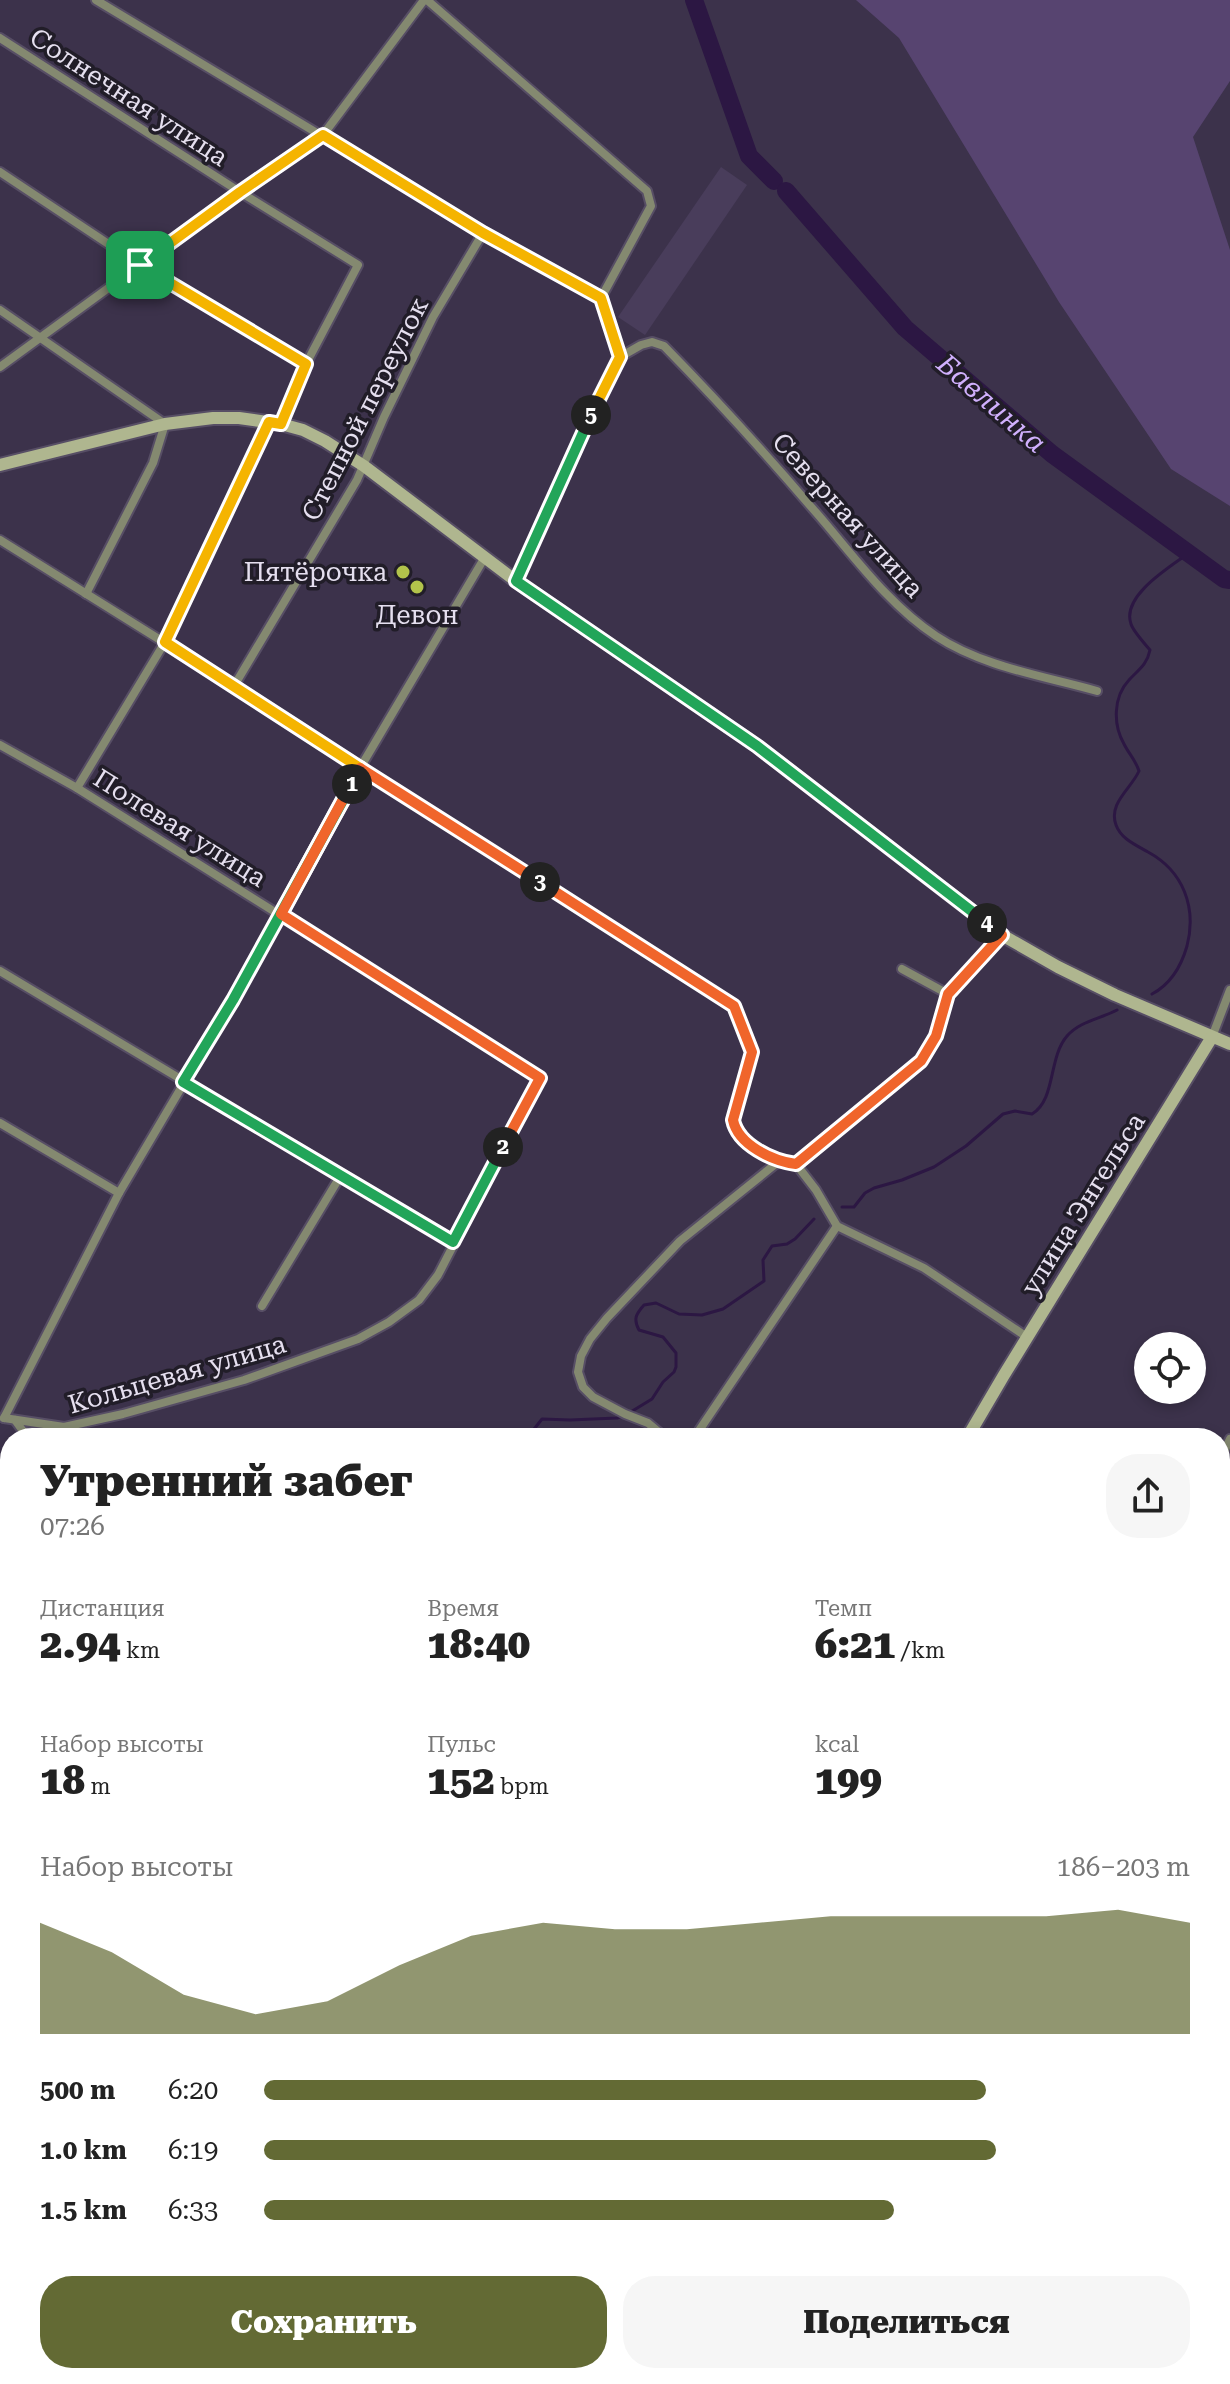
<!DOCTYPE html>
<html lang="ru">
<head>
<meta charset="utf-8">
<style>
  :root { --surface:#fff; --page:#f6f6f6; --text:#222; --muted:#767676; --accent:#636a34 }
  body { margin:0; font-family:"Roboto Serif",serif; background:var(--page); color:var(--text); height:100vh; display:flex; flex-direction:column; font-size:30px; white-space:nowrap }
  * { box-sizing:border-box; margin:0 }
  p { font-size:26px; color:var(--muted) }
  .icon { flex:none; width:44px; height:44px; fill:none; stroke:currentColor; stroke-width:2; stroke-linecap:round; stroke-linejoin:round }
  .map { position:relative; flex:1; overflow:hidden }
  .panel { position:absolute; left:0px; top:1428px; width:1230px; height:956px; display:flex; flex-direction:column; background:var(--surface); border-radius:32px 32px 0 0; box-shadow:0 4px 12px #0003 }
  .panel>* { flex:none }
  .buttons { position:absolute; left:1134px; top:1332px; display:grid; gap:16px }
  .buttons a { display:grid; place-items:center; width:72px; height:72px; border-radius:50%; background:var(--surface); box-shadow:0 4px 12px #0003; font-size:40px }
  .pin { position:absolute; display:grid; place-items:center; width:68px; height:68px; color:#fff; margin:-34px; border-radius:16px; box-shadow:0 4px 12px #0006 }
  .km { position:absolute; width:40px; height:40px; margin:-20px; border-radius:50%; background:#222; color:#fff; font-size:22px; line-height:40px; text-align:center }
  .round { display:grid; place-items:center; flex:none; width:84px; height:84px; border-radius:32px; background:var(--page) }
  .head { display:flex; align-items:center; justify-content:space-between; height:136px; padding:0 40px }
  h1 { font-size:44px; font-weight:800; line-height:60px }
  .stats { display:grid; grid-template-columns:repeat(3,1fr); gap:12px; height:136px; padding:8px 40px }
  .stats div { display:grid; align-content:center }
  .stats b { font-size:40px; font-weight:800 }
  .stats small { font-size:22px; font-weight:400 }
  .stats p { font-size:22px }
  .chart { height:224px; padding:16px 40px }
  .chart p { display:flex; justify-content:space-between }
  .chart svg { width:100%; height:144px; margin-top:8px; fill:var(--accent); opacity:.7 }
  .cta { display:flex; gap:16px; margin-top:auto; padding:16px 40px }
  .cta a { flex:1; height:92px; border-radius:32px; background:var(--accent); color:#fff; font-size:32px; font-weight:800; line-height:92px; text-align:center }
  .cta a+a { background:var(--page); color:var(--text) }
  ul { padding:0 40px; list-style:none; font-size:26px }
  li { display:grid; grid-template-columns:128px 96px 1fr; align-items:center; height:60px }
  li i { height:20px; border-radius:10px; background:var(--accent) }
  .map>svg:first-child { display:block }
</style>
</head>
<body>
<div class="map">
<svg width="1230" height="2384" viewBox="0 0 1230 2384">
  <rect width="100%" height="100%" fill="#3c324b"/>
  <g fill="#493d5b">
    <polygon points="721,167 747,185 645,335 618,317"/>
    <polygon points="1230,1677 1230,1756 1220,1751 1220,1700"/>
    <polygon points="0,2152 10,2152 10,2305 0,2311"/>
  </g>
  <g fill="#574470">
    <polygon points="856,0 1230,0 1230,81 1193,137 1230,250 1230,506 1171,469 1059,302 899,38"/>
    <polygon points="1230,1876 1230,1934 1220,1937 1220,1879"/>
    <polygon points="0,2323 10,2325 10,2374 386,2374 389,2384 0,2384"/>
    <polygon points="831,2374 893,2374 896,2384 834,2384"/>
  </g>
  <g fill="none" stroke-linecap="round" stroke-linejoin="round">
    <g stroke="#2c1743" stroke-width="3">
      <path d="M1152 994C1171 984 1181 967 1187 946 1197 907 1183 871 1148 852 1136 845 1121 839 1116 825 1108 803 1131 789 1139 771 1136 761 1129 754 1124 744 1113 725 1113 697 1129 680 1138 670 1147 665 1150 650 1145 644 1133 631 1131 624 1121 596 1170 567 1189 553"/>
      <path d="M842 1207H854L865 1193 874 1188 902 1180 934 1167 966 1146 1003 1114 1015 1111 1032 1114C1056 1100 1048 1058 1067 1036 1080 1021 1100 1019 1117 1010"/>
      <path d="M527 1438 542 1419 570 1420 617 1418 629 1413 652 1399 663 1382 674 1372 676 1367V1353L663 1337 639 1330C633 1319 636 1314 644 1305L656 1303 679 1314 702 1315 723 1309 764 1281 763 1260 772 1246 787 1244 795 1239 814 1219"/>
    </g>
    <g stroke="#2c1743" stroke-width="18">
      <polyline points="694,0 749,156 774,181"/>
      <polyline points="786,191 905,328 1052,454 1224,579 1230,580"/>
    </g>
    <defs>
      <g id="street">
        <polyline points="96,0 483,233 601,298 620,357"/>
        <polyline points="427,0 647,191 651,206 601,298"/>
        <polyline points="0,38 240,192 358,265 306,364 281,424"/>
        <polyline points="0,172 140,265 306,364"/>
        <polyline points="0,310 165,424 153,463 86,594"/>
        <polyline points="0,367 240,192 323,135 424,0"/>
        <path d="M0 540 234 686 734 1006 752 1052 733 1120C738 1145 773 1161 796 1164L816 1190 837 1226 924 1268 1027 1337"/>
        <path d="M516 581 579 439 620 357 641 345 652 342 664 346C716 399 765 453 813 509 851 552 887 604 936 636 983 667 1044 676 1097 691"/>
        <polyline points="234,686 357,480 384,417 433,317 483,233"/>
        <polyline points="0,745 77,788 540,1078 438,1275 419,1300 389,1322 358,1339 244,1380 123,1414 64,1427 4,1418"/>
        <polyline points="77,788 165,642 269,422"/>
        <polyline points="902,969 948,994"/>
        <polyline points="0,971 453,1242"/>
        <polyline points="1212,1037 1230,990"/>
        <polyline points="0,1123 119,1193"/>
        <polyline points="796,1164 921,1061 936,1036 948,994 1002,935"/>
        <polyline points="262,1306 341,1175"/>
        <polyline points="4,1418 119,1193 233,1000 360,768 485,557"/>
        <polyline points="15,1420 28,1438"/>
        <polyline points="666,1438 648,1423 625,1414 593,1397 583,1387 578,1372 581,1356 590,1339 607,1318 680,1241 778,1162"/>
        <polyline points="694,1438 837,1226"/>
        <polyline points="1220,1460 1230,1439"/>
        <polyline points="1220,1480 1230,1486"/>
        <polyline points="0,1715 10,1743"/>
        <polyline points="1220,1879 1230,1876"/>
        <polyline points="1220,1910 1230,1907"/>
        <polyline points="1220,1937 1230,1934"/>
        <polyline points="0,2040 10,2043"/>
        <polyline points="1220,2104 1230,2139"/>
        <polyline points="1220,2194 1230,2231"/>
        <polyline points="1220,2261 1230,2258"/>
        <polyline points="831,2374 834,2384"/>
        <polyline points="865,2374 868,2384"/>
        <polyline points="893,2374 896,2384"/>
        <polyline points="1197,2374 1199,2384"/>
        <polyline points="780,2384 815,2374"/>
      </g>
      <g id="secondary">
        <polyline points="0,465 165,424 213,418 239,418 281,424 303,430 325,441 364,466 516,581 757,746 1002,935 1058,967 1115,995 1230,1044"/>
        <polyline points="967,1438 1004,1375 1212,1037"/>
        <polyline points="580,2374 583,2384"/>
      </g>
    </defs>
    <use href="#street" stroke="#574e65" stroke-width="12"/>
    <use href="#secondary" stroke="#574e65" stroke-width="16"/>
    <use href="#street" stroke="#848970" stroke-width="8"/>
    <use href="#secondary" stroke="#afb68f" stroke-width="12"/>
  </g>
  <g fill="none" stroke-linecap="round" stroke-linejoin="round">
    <defs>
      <polyline id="split-1" points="140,265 306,364 281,424 269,422 165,642 360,768 352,784"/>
      <polyline id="split-2" points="352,784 233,1000 183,1082 453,1242 503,1147"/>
      <polyline id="split-3" points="503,1147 540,1078 281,914 360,768 540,882"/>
      <path id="split-4" d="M540 882 734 1006 752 1052 733 1120C738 1145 773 1161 796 1164L921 1061 936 1036 948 994 1002 935 987 923"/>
      <polyline id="split-5" points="591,415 516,581 757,746 987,923"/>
      <polyline id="split-6" points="140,265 240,192 323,135 483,233 601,298 620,357 591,415"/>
    </defs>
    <use href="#split-1" stroke="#fff" stroke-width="16"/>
    <use href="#split-2" stroke="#fff" stroke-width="16"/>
    <use href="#split-3" stroke="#fff" stroke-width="16"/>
    <use href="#split-4" stroke="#fff" stroke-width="16"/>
    <use href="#split-5" stroke="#fff" stroke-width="16"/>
    <use href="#split-6" stroke="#fff" stroke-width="16"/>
    <use href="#split-1" stroke="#f5b400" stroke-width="10"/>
    <use href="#split-2" stroke="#22a559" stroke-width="10"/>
    <use href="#split-3" stroke="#f0652b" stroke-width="10"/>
    <use href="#split-4" stroke="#f0652b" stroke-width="10"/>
    <use href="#split-5" stroke="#22a559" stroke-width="10"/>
    <use href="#split-6" stroke="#f5b400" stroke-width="10"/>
  </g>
  <g fill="#b2c34b" stroke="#211d28" stroke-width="3">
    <circle cx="403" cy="572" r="8"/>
    <circle cx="417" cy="587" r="8"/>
  </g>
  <g text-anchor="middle" stroke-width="7" stroke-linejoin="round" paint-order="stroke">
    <g font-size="26" fill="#e5dfef" stroke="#211d28">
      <text transform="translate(129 97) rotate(33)" y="9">Солнечная улица</text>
      <text transform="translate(365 409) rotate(-63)" y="9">Степной переулок</text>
      <text transform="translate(848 515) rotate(48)" y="9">Северная улица</text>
      <text transform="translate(180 828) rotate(32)" y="9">Полевая улица</text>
      <text transform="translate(1083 1204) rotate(-58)" y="9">улица Энгельса</text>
      <text transform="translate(177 1374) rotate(-16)" y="9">Кольцевая улица</text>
    </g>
    <g font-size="26" fill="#e5dfef" stroke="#211d28" text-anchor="end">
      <text x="387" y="581">Пятёрочка</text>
      <text x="417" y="624" text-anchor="middle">Девон</text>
    </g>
    <g font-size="28" font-style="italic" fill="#d0b0fd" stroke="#211d28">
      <text transform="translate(992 403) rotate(41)" y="10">Бавлинка</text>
    </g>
  </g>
</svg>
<div class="buttons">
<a><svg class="icon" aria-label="locate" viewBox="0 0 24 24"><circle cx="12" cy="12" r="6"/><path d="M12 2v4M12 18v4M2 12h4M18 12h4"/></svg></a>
</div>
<div class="pin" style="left:140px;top:265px;background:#1e9e55"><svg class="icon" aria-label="arrive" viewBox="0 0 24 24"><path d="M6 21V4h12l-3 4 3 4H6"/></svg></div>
<b class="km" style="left:352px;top:784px">1</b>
<b class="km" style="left:503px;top:1147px">2</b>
<b class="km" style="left:540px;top:882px">3</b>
<b class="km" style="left:987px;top:923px">4</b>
<b class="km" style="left:591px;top:415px">5</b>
<section class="panel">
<div class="head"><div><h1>Утренний забег</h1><p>07:26</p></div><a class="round"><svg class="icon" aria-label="share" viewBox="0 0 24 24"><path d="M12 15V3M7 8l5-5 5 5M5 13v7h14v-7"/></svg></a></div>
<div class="stats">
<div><p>Дистанция</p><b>2.94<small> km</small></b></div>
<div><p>Время</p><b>18:40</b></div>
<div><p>Темп</p><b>6:21<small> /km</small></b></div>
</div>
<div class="stats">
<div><p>Набор высоты</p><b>18<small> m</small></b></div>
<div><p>Пульс</p><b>152<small> bpm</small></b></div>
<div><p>kcal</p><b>199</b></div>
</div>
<div class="chart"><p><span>Набор высоты</span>186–203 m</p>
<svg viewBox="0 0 160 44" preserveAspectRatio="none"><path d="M0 44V10L10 19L20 32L30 38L40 34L50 23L60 14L70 10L80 12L90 12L100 10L110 8L120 8L130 8L140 8L150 6L160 10V44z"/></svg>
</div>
<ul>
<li><b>500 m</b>6:20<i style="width:78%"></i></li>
<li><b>1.0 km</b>6:19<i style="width:79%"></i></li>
<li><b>1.5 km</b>6:33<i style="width:68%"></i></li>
</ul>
<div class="cta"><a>Сохранить</a><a>Поделиться</a></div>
</section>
</div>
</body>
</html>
